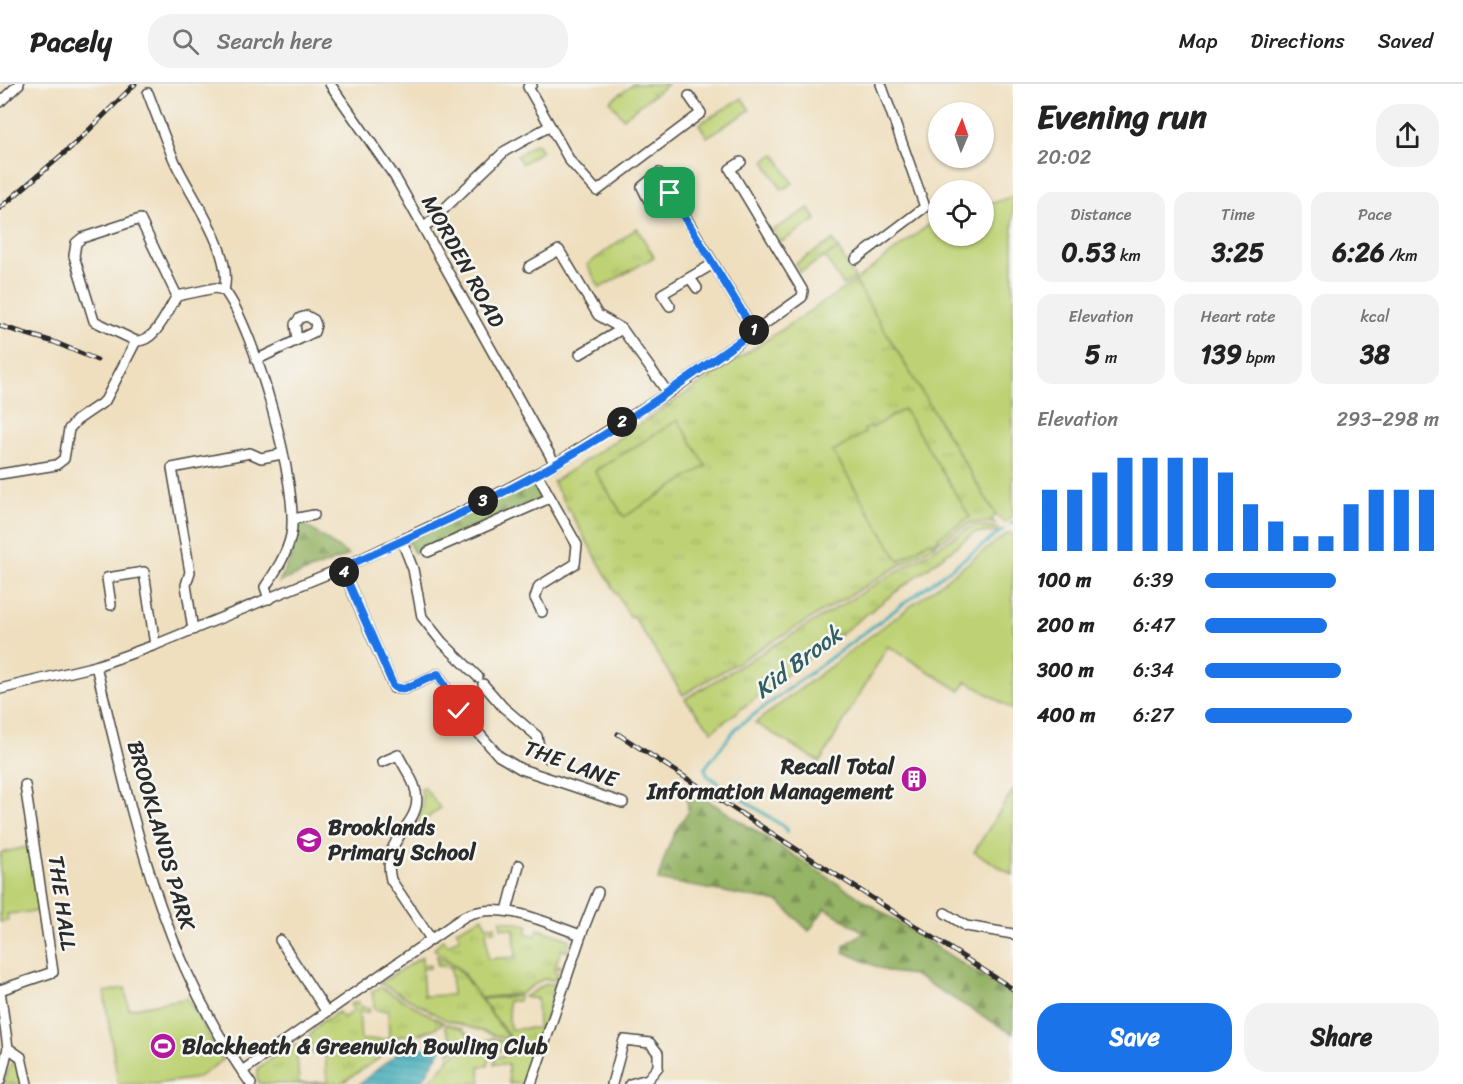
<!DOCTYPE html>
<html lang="en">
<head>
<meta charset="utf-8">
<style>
  :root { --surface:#fff; --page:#f2f2f2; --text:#222; --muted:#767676; --line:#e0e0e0; --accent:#1a73e8 }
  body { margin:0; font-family:Sriracha,sans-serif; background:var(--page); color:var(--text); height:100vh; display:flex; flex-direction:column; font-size:22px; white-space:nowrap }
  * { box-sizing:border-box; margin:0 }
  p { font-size:20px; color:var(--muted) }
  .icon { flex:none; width:33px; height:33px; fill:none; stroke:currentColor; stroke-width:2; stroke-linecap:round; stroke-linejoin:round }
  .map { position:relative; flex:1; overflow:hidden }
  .sheet { display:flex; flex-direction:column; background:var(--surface); width:450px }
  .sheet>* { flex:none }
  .needle { width:39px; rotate:2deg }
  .controls { position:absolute; left:928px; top:18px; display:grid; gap:12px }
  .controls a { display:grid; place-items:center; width:66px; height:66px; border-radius:50%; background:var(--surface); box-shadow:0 2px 4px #0004; font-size:30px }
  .pin { position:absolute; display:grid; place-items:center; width:51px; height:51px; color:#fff; margin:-26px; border-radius:12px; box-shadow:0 3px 9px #0006 }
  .km { position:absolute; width:30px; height:30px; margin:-15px; border-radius:50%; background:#222; color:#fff; font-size:16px; line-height:30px; text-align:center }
  .round { display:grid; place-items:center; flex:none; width:63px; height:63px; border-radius:24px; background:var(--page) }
  .summary { display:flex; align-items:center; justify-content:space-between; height:102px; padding:0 24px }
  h1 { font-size:33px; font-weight:700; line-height:45px }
  .stats { display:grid; grid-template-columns:repeat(3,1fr); gap:9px; height:102px; padding:6px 24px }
  .stats div { display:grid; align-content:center; border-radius:15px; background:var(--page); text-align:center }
  .stats b { font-size:26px; font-weight:700 }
  .stats small { font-size:16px; font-weight:400 }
  .stats p { font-size:16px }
  .chart { height:168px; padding:12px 24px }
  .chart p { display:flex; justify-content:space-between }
  .chart svg { width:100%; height:108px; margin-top:6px; stroke:var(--accent); stroke-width:6 }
  .primary-button { display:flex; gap:12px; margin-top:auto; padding:12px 24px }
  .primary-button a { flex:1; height:69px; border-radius:24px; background:var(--accent); color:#fff; font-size:24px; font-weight:700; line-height:69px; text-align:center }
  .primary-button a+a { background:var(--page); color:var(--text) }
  ul { padding:0 24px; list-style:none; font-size:20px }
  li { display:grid; grid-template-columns:96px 72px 1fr; align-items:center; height:45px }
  li i { height:15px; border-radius:8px; background:var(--accent) }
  header { display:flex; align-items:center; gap:36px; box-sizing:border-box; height:84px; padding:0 30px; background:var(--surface); border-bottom:2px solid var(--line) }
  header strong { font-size:28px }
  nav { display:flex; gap:33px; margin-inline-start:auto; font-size:21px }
  .search { width:420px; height:54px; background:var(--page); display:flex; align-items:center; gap:15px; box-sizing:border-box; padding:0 21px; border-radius:24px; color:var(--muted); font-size:22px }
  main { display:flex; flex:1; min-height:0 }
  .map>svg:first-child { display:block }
</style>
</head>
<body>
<header>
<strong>Pacely</strong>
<div class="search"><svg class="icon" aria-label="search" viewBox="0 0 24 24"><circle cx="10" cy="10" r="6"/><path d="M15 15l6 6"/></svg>Search here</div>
<nav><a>Map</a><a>Directions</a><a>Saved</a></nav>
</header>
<main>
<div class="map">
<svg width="1013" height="1000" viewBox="0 0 1013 1000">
  <defs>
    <pattern id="grass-tufts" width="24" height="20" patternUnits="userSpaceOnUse" patternTransform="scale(1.5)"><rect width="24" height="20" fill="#bed275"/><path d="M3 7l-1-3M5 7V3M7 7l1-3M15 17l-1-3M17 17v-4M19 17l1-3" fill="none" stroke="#a3b465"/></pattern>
    <pattern id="forest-firs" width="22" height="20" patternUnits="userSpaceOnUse" patternTransform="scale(1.5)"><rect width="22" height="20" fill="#96b466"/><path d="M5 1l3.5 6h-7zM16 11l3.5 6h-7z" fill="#7b9354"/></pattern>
    <pattern id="water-rules" width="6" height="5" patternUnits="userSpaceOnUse" patternTransform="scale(1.5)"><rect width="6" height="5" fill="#3baab8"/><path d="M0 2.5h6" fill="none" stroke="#328b96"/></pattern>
  </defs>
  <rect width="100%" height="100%" fill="#f6f6f2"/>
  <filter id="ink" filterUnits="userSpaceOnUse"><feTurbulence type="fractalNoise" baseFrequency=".0167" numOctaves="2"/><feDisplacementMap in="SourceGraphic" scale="12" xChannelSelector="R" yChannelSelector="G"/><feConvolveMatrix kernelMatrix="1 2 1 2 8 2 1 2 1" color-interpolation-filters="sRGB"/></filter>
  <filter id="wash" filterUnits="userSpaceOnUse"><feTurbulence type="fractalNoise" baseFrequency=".008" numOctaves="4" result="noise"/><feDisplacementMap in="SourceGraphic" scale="24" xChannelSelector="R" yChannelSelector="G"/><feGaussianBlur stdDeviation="1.35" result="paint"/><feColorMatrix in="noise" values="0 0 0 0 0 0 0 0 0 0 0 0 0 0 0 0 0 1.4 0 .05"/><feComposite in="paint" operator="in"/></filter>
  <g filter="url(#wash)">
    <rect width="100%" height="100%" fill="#efdfbf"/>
    <g fill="url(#grass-tufts)" stroke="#747e50" stroke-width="1.5">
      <polygon points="633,0 668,0 623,34 610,17"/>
      <polygon points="536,59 542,67 522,80 517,72"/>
      <polygon points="637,144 654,173 600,204 587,181"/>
      <polygon points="833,156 838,165 800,188 795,180"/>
      <polygon points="855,197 996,431 991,436 995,439 972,438 683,611 633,532 630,533 553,398"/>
      <polygon points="974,441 998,444 997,448 974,449 712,647 685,615"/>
      <polygon points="424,703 440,724 416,743 423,723 421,704"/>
      <polygon points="483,833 486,842 495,842 495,847 486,847 488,875 516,873 514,845 501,844 501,836 528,841 526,849 536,852 538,845 569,855 568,868 561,866 556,880 561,882 560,885 555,883 554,887 558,889 556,896 543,895 520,910 480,914 461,886 434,865 443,855 448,861 460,853 456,846"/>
      <polygon points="437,871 460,887 510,956 444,935 380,899 422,873 422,881 430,881 430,884 422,885 424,912 452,911 451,883 437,882"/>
      <polygon points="546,900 555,900 551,911 552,916 541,950 534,962 513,957 481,915 519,912 518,917 508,917 510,945 538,944 537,915 524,913"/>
      <path d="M380 903 444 939C431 947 416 953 401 951L389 961 380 974 340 1000H259L257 994 258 984 291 961H297V966L306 967V971H297L299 999 327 998 325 970 312 969 309 952 321 938 339 928 343 934 354 927 350 920 359 918 360 923H369V928H359L361 956 389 955 388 927 375 926 372 908Z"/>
      <polygon points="447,940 462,945 476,957 449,969 451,955 445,943"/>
      <polygon points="492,954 519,962 493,968 482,958"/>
      <polygon points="479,960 490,970 488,982 479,982 481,1000 425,1000 445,981 449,973"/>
      <polygon points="527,965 530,966 531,983 523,1000 509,1000 508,980 494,980 495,974"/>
      <polygon points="14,973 18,977 23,1000 3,1000"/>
    </g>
    <g fill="url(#forest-firs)" stroke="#607048" stroke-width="1.5">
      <polygon points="531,398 536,398 543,414 414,469 408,457"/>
      <polygon points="299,437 349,471 279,498 291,473"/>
      <path d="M687 703 1013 912V950L914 891 889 888 844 868V862L864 848 825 824 809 847 779 818 658 796C665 771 671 749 688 729Z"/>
    </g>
    <g fill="#bed275" stroke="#747e50" stroke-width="1.5">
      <polygon points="742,14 750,26 707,53 699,40"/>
      <polygon points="775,70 793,99 782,106 764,77"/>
      <polygon points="1013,112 1013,432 1005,439 996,431 855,197 930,140 939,138 939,152 984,152 984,122"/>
      <polygon points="809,124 816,136 781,158 773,146"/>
      <polygon points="838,165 855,194 843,201 825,173"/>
      <polygon points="904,325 970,433 938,453 939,455 932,459 930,457 899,477 833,368 865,349 864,346 871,342 872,344"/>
      <polygon points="678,336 706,382 624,433 595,387"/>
      <polygon points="1008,449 1013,449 1013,626 967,597 960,607 888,562 820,678 755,639"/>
      <polygon points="1013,706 1013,791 974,768"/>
      <polygon points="32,762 42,827 7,830 8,837 0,838 0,769"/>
      <polygon points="125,904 129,925 187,914 223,976 197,994 156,1000 118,1000 104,908"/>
    </g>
    <polygon fill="url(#water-rules)" stroke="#336a72" stroke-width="1.5" points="412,962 440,967 423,996 410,1000 359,1000 398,969"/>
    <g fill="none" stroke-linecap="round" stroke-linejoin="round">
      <g stroke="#3baab8" stroke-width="3">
        <polyline points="1011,440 1013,438"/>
        <polyline points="786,748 787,745 707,691 705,684 736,644 1003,446"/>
        <polyline points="438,968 444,960"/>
      </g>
    </g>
  </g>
  <g filter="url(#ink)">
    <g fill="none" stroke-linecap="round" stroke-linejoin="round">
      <defs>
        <g id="minor">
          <polyline points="330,0 395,93 555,380"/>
          <polyline points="532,0 528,3 570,77 597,107 701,29 689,12"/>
          <path d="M148 9C157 32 165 56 175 78 190 111 234 170 224 206"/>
          <polyline points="0,18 19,0"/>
          <polyline points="649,117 642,103 659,89 754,247"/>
          <polyline points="424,144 505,67 550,42"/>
          <polyline points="856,175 925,123 881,0"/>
          <polyline points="529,183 559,166 598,231 622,245 668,309"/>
          <polyline points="690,194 697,204"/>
          <path d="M224 206C254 243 300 404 291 451 287 470 276 487 265 503L269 515"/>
          <path d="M177 212 140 135 82 154 76 159 74 172 94 237 136 257C156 258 167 227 177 212L215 204 224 206"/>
          <polyline points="670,222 662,210 713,180"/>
          <polyline points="580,270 622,245"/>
          <polyline points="256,276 314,248 316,241 314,236 307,232 300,234 295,240 297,256"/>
          <polyline points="0,390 56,381 64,375 69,345 77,336 105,317 136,257"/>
          <polyline points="537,390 577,461 575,480 539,502 535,514 542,528"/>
          <polyline points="293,435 314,431"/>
          <polyline points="402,457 413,485 422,533 442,558 478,593"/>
          <polyline points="428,468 550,414"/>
          <polyline points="342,484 394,604 404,605 438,590 459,627 499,672 521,685 623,719"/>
          <polyline points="111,521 107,494 144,488 155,561"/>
          <polyline points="193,546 186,501 190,488 172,384 250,369 261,374 282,370"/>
          <path d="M96 582C133 732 159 872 251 1000"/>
          <polyline points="483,600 503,623 537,652 540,668 548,674"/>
          <polyline points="0,605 96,582 155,561 342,484 472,423 555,380 668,309 802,213 803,207 730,85 741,78"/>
          <path d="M382 678 398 671C403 681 410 691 414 701 429 742 379 748 391 796L431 855"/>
          <polyline points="507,827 519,781"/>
          <polyline points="945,829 966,842 1013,850"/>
          <polyline points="581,851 598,808"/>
          <polyline points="280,856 326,927"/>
          <polyline points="0,906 53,888 25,701"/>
          <polyline points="8,964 21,973 27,1000"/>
          <path d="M242 987 465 832C503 816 545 839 581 851L531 1000"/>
          <polyline points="0,997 8,964 0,906"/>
          <polyline points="612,1000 624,956 650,959 658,969 658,983 648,995 630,1000"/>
        </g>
      </defs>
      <use href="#minor" stroke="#484641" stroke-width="12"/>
      <use href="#minor" stroke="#fff" stroke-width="9"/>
      <defs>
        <g id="rail">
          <polyline points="0,124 77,58 135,0"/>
          <polyline points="0,242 54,258 97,276"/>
          <polyline points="618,650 1013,905"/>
        </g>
      </defs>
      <use href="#rail" stroke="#2b2b2b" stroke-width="5"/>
      <use href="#rail" stroke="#f6f6f2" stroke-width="3" stroke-dasharray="9" stroke-linecap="butt"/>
    </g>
  </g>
  <g fill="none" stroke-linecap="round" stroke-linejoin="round" filter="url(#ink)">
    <defs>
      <path id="route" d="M459 627 438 590 404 605 394 603 342 484C413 452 485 420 552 382 623 342 688 294 754 247L670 109"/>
    </defs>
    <use href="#route" stroke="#fff" stroke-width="12"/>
    <use href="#route" stroke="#1a73e8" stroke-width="8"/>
  </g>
  <defs>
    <symbol id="building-disc" viewBox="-11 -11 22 22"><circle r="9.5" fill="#b5179e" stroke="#f6f6f2"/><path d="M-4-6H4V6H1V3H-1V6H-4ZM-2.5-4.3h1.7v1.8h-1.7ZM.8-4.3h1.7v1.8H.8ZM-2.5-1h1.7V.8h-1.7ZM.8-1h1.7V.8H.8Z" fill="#fff"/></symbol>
    <symbol id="school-disc" viewBox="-11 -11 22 22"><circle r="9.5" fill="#b5179e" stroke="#f6f6f2"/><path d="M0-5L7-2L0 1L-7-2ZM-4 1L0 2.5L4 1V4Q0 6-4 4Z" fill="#fff"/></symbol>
    <symbol id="stadium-disc" viewBox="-11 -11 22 22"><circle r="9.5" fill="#b5179e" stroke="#f6f6f2"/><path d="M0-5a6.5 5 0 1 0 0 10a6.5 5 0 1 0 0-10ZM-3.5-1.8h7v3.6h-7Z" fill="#fff"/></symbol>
  </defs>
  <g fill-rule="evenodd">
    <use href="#building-disc" x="899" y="680" width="30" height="30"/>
    <use href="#school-disc" x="294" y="741" width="30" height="30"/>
    <use href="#stadium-disc" x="148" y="947" width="30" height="30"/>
  </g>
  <g text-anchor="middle" stroke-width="5" stroke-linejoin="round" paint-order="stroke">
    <g font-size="22" fill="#2b2b2b" stroke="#f6f6f2">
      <text transform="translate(464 177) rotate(61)" y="8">MORDEN ROAD</text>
      <text transform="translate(571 679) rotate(20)" y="8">THE LANE</text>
      <text transform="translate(162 751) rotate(74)" y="8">BROOKLANDS PARK</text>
      <text transform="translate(63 819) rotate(82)" y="8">THE HALL</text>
    </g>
    <g font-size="22" font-weight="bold" fill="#2b2b2b" stroke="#f6f6f2" text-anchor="start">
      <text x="894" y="690" text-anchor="end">Recall Total<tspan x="894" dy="25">Information Management</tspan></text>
      <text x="328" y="751">Brooklands<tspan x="328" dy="25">Primary School</tspan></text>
      <text x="182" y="970">Blackheath &amp; Greenwich Bowling Club</text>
    </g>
    <g font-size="24" font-style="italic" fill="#315e63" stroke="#f6f6f2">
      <text transform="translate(798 578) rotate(-37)" y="8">Kid Brook</text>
    </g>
  </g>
</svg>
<div class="controls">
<a><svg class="needle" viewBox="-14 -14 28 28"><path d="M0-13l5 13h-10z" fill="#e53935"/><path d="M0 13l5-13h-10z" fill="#767676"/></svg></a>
<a><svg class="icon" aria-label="locate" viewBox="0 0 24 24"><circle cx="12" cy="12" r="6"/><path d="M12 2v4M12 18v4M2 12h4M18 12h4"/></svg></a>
</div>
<div class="pin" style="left:670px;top:109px;background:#1e9e55"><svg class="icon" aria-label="arrive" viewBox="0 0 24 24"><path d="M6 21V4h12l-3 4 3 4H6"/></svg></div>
<div class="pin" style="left:459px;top:627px;background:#d93025"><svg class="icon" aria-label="check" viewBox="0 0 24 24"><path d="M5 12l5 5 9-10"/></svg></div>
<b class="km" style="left:754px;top:246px">1</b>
<b class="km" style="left:622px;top:338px">2</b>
<b class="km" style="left:483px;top:417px">3</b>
<b class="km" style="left:344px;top:488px">4</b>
</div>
<section class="sheet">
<div class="summary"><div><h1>Evening run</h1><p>20:02</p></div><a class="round"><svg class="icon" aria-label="share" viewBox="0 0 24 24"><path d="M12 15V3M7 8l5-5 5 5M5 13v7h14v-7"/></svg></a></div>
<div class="stats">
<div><p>Distance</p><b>0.53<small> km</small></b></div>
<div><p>Time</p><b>3:25</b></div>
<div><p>Pace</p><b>6:26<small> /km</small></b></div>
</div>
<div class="stats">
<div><p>Elevation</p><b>5<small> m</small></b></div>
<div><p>Heart rate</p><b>139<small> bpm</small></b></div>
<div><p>kcal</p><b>38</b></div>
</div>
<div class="chart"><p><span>Elevation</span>293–298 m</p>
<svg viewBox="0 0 160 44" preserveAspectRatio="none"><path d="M5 44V19M15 44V19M25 44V12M35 44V6M45 44V6M55 44V6M65 44V6M75 44V12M85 44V25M95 44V32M105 44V38M115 44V38M125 44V25M135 44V19M145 44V19M155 44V19"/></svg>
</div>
<ul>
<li><b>100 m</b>6:39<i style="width:56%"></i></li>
<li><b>200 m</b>6:47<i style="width:52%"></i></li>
<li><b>300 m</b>6:34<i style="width:58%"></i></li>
<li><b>400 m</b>6:27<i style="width:63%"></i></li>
</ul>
<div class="primary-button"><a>Save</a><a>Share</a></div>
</section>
</main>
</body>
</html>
